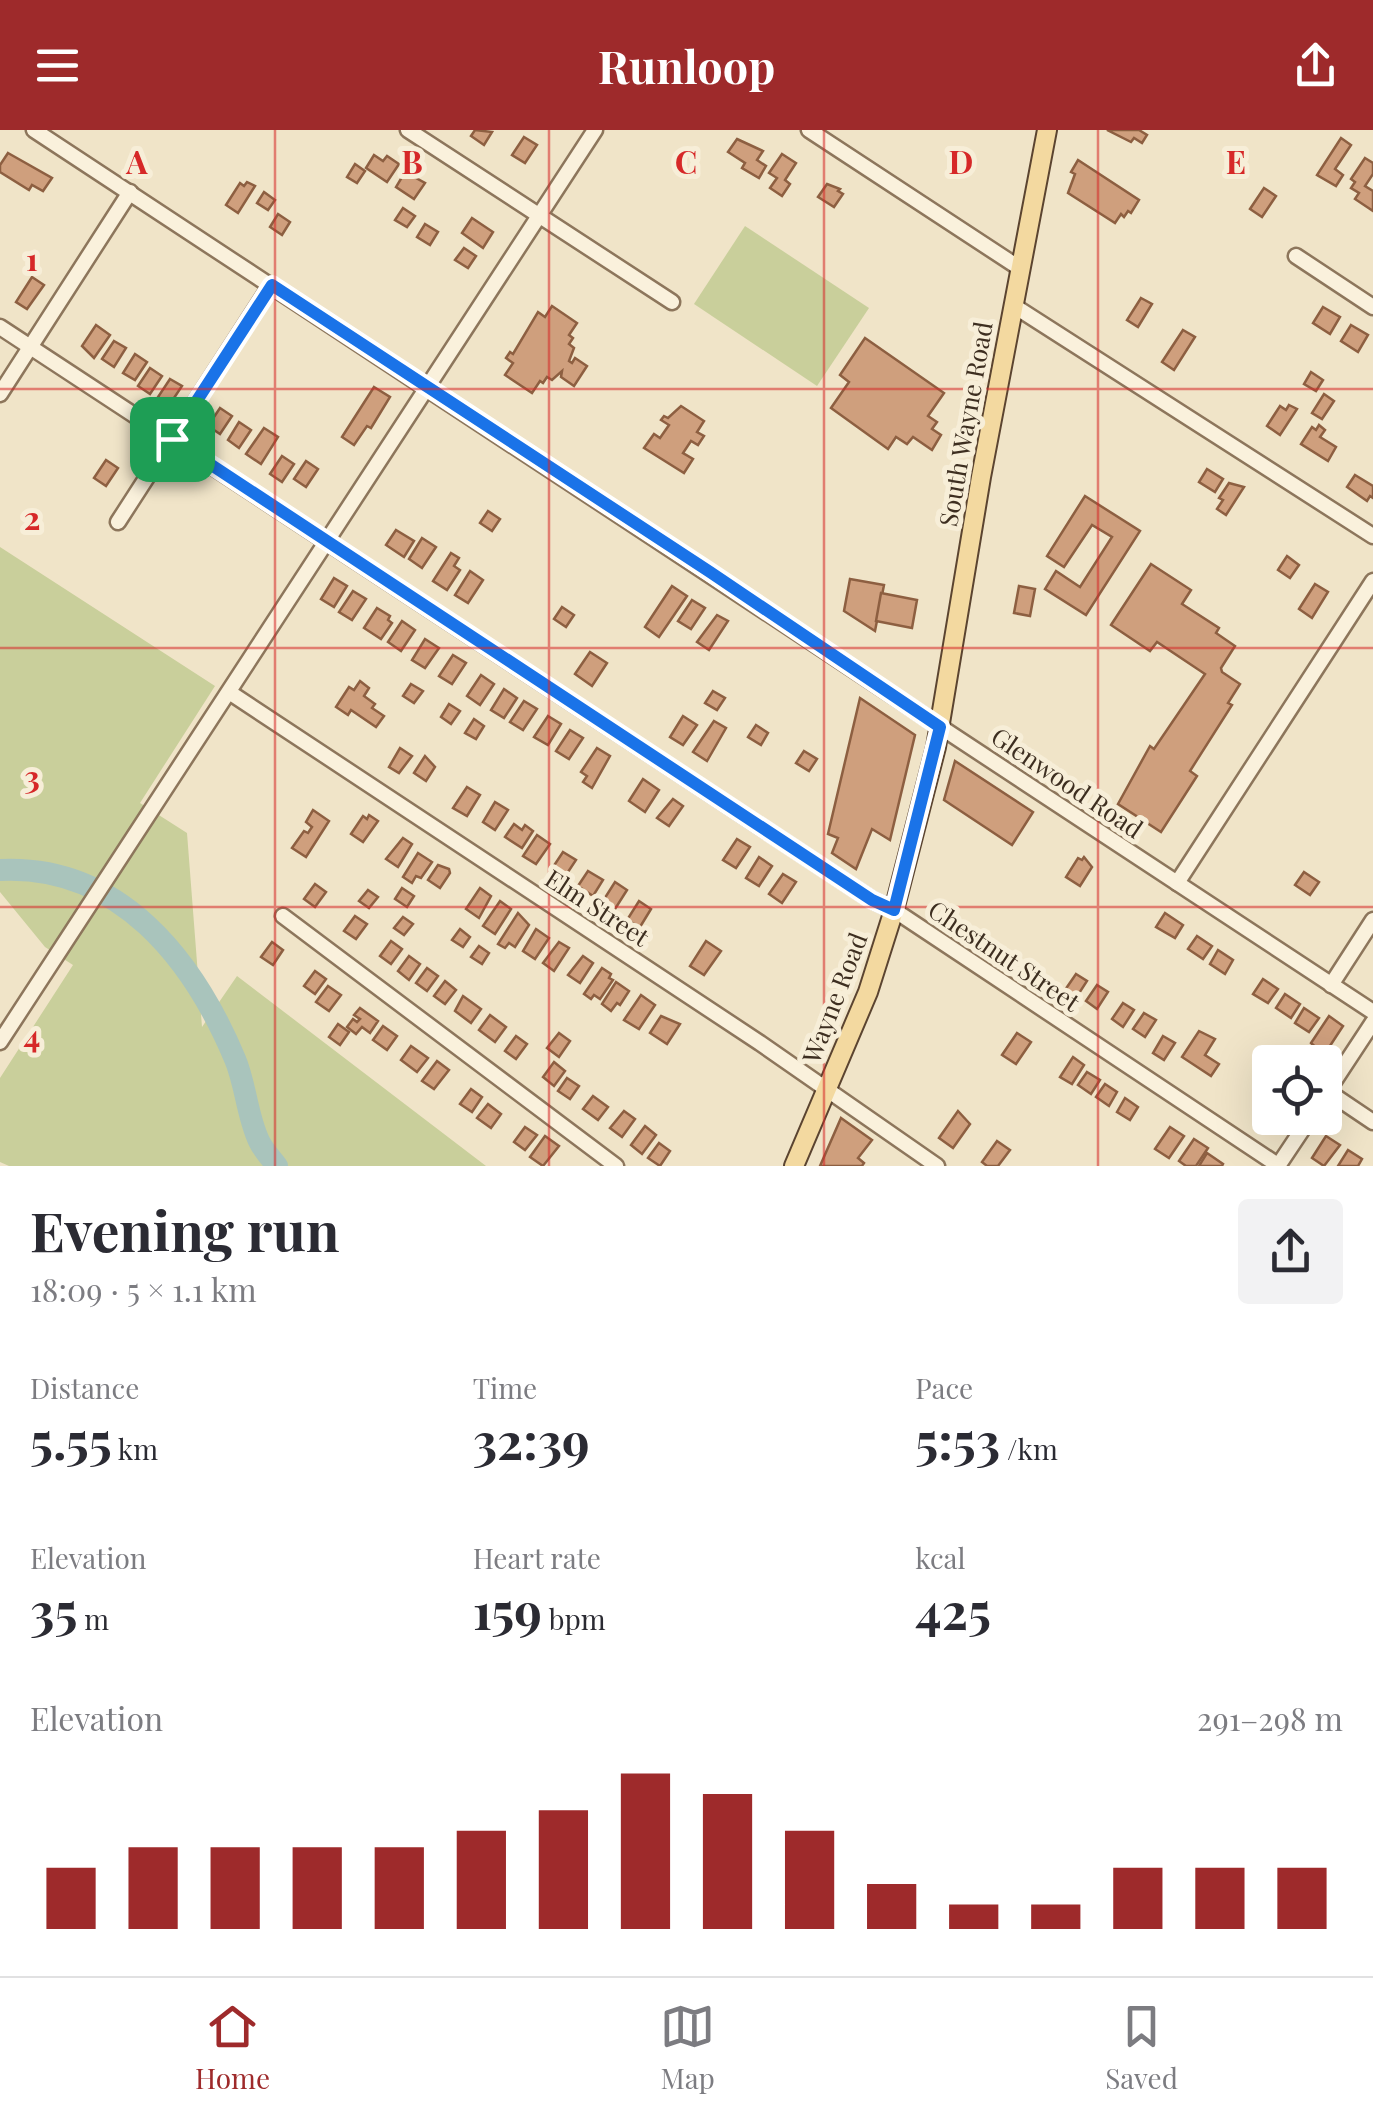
<!DOCTYPE html>
<html lang="en">
<head>
<meta charset="utf-8">
<style>
  :root { --surface:#fff; --page:#f2f2f3; --text:#2b2b33; --muted:#7c7c81; --line:#e1e1e2; --accent:#9e2a2b }
  body { margin:0; font-family:"Playfair Display",serif; background:var(--page); color:var(--text); height:100vh; display:flex; flex-direction:column; font-size:38px; white-space:nowrap }
  * { box-sizing:border-box; margin:0 }
  p { font-size:32px; color:var(--muted) }
  .icon { flex:none; width:55px; height:55px; fill:none; stroke:currentColor; stroke-width:2; stroke-linecap:round; stroke-linejoin:round }
  .map { position:relative; height:1036px; overflow:hidden }
  .side { display:flex; flex-direction:column; background:var(--surface); flex:1 }
  .side>* { flex:none }
  .tools { position:absolute; left:1252px; top:915px; display:grid; gap:20px }
  .tools a { display:grid; place-items:center; width:90px; height:90px; border-radius:10px; background:var(--surface); box-shadow:0 10px 40px #0002; font-size:50px }
  .pin { position:absolute; display:grid; place-items:center; width:85px; height:85px; color:#fff; margin:-42px; border-radius:20px; box-shadow:0 5px 15px #0006 }
  .round { display:grid; place-items:center; flex:none; width:105px; height:105px; border-radius:10px; background:var(--page) }
  .overview { display:flex; align-items:center; justify-content:space-between; height:170px; padding:0 30px }
  h1 { font-size:55px; font-weight:700; line-height:75px }
  .figures { display:grid; grid-template-columns:repeat(3,1fr); gap:15px; height:170px; padding:10px 30px }
  .figures div { display:grid; align-content:center }
  .figures b { font-size:50px; font-weight:700 }
  .figures small { font-size:28px; font-weight:400 }
  .figures p { font-size:28px }
  .chart { height:280px; padding:20px 30px }
  .chart p { display:flex; justify-content:space-between }
  .chart svg { width:100%; height:180px; margin-top:10px; stroke:var(--accent); stroke-width:6 }
  header { display:flex; justify-content:space-between; align-items:center; height:130px; padding:0 30px; background:var(--accent); color:#fff; font-size:45px; font-weight:700 }
  .tabs { display:flex; justify-content:space-around; align-items:center; height:140px; border-top:2px solid var(--line); background:var(--surface); font-size:28px; color:var(--muted) }
  .tabs a { display:grid; justify-items:center; gap:5px }
  .tabs .current { color:var(--accent) }
  .map>svg:first-child { display:block }
</style>
</head>
<body>
<header><svg class="icon" aria-label="menu" viewBox="0 0 24 24"><path d="M4 6h16M4 12h16M4 18h16"/></svg>Runloop<svg class="icon" aria-label="share" viewBox="0 0 24 24"><path d="M12 15V3M7 8l5-5 5 5M5 13v7h14v-7"/></svg></header>
<div class="map">
<svg width="1373" height="1036" viewBox="0 0 1373 1036">
  <rect width="100%" height="100%" fill="#f0e4c8"/>
  <g fill="#c9cf9b">
    <polygon points="745,96 869,178 817,256 694,174"/>
    <polygon points="0,417 215,556 140,673 187,703 202,897 237,846 486,1036 9,1036 0,1032 0,948 73,835 45,817 0,762"/>
  </g>
  <g fill="none" stroke-linecap="round" stroke-linejoin="round">
    <path stroke="#a9c4bc" stroke-width="22" d="M0 740C119 734 193 829 235 929 246 955 247 986 259 1011 263 1020 271 1028 277 1036"/>
  </g>
  <g fill="#cf9f7d" stroke="#8d5f41" stroke-width="2.5">
    <polygon points="475,0 492,2 484,15 471,6"/>
    <polygon points="1107,0 1139,0 1147,5 1142,13 1134,8 1131,12"/>
    <polygon points="524,7 537,15 525,33 512,25"/>
    <polygon points="1341,8 1351,15 1335,39 1343,45 1336,56 1317,45"/>
    <polygon points="737,9 763,21 757,30 766,36 759,48 742,38 745,33 728,22"/>
    <polygon points="8,23 52,48 43,61 32,55 29,60 0,42 0,35"/>
    <polygon points="782,24 796,33 785,50 790,54 782,66 770,58 777,48 769,43"/>
    <polygon points="374,25 383,31 387,26 399,34 387,52 366,38"/>
    <polygon points="1365,28 1373,33 1373,44 1365,56 1373,61 1373,81 1355,69 1359,63 1351,58 1355,52 1351,49"/>
    <polygon points="1078,30 1139,70 1131,83 1128,81 1124,87 1121,84 1115,93 1068,63 1075,44 1071,42"/>
    <polygon points="355,34 365,41 357,53 347,47"/>
    <polygon points="405,42 425,53 414,69 396,57"/>
    <polygon points="247,52 255,56 238,83 226,75 240,53 244,56"/>
    <polygon points="827,54 840,59 838,61 843,64 834,77 818,67"/>
    <polygon points="1264,58 1276,66 1262,87 1250,79"/>
    <polygon points="264,62 275,70 268,80 257,73"/>
    <polygon points="403,78 415,86 407,97 395,90"/>
    <polygon points="278,84 290,92 282,105 270,97"/>
    <polygon points="472,88 493,102 483,118 462,103"/>
    <polygon points="425,94 438,102 430,115 417,107"/>
    <polygon points="464,118 476,126 468,138 455,130"/>
    <polygon points="32,147 44,155 27,179 16,172"/>
    <polygon points="1141,168 1152,174 1138,197 1127,190"/>
    <polygon points="552,176 577,193 569,205 573,208 569,214 574,218 569,231 572,233 575,228 587,236 574,256 561,247 562,241 552,250 547,247 543,253 540,251 532,263 505,245 513,233 506,228 510,222 513,224 538,182 545,187"/>
    <polygon points="1323,177 1340,187 1330,204 1313,193"/>
    <polygon points="96,195 110,205 94,228 82,216"/>
    <polygon points="1351,195 1368,205 1358,222 1341,211"/>
    <polygon points="1183,200 1195,207 1174,240 1162,232"/>
    <polygon points="865,208 944,263 928,286 937,292 932,299 941,305 932,320 913,307 907,314 896,307 888,319 831,278 849,252 840,245"/>
    <polygon points="114,211 126,218 114,237 102,229"/>
    <polygon points="135,224 147,232 135,250 123,243"/>
    <polygon points="150,238 162,246 150,264 138,256"/>
    <polygon points="1311,242 1323,250 1316,261 1304,254"/>
    <polygon points="170,249 182,256 170,274 158,267"/>
    <polygon points="374,257 390,267 371,298 367,296 354,315 342,307"/>
    <polygon points="1324,264 1334,271 1322,289 1312,283"/>
    <polygon points="1289,275 1297,279 1280,305 1267,296 1280,276 1286,280"/>
    <polygon points="681,276 704,291 697,302 704,306 698,315 691,311 683,323 693,329 684,343 644,318 654,304 660,308 669,295 661,290 664,286 668,288"/>
    <polygon points="220,278 232,286 220,304 208,296"/>
    <polygon points="239,292 251,300 239,318 228,310"/>
    <polygon points="1319,295 1325,300 1320,307 1336,317 1328,331 1301,314 1312,297 1316,300"/>
    <polygon points="264,298 278,307 261,334 246,324"/>
    <polygon points="282,326 294,334 282,352 270,344"/>
    <polygon points="106,330 118,338 106,356 94,348"/>
    <polygon points="306,331 318,339 306,357 294,349"/>
    <polygon points="1207,339 1223,349 1215,362 1199,352"/>
    <polygon points="1355,345 1373,356 1373,368 1370,366 1367,371 1347,357"/>
    <polygon points="1229,353 1244,357 1226,385 1217,379 1223,370 1219,368"/>
    <polygon points="1085,366 1140,401 1086,485 1045,459 1056,441 1080,457 1112,407 1092,395 1064,437 1047,426"/>
    <polygon points="488,381 500,389 492,401 480,393"/>
    <polygon points="396,400 414,411 404,427 386,415"/>
    <polygon points="422,408 436,417 422,438 409,429"/>
    <polygon points="451,423 459,428 454,436 460,440 447,460 433,451"/>
    <polygon points="1287,426 1299,435 1290,448 1278,440"/>
    <polygon points="1151,434 1191,460 1182,474 1219,498 1216,503 1235,516 1221,538 1222,542 1240,554 1228,573 1232,575 1190,641 1197,646 1161,702 1118,674 1150,616 1154,619 1205,544 1157,512 1150,521 1111,495"/>
    <polygon points="470,441 483,450 468,473 455,465"/>
    <polygon points="334,448 347,456 334,477 321,469"/>
    <polygon points="850,449 884,455 875,501 844,481"/>
    <polygon points="1315,454 1328,462 1312,488 1299,479"/>
    <polygon points="672,456 687,466 659,507 645,497"/>
    <polygon points="1019,456 1035,459 1030,486 1014,483"/>
    <polygon points="353,461 366,469 352,490 339,482"/>
    <polygon points="881,463 917,470 912,498 876,491"/>
    <polygon points="692,470 705,478 691,499 678,491"/>
    <polygon points="562,477 574,485 566,497 554,489"/>
    <polygon points="377,478 390,486 388,490 392,493 381,509 364,498"/>
    <polygon points="717,485 728,491 709,520 697,512"/>
    <polygon points="402,491 415,500 401,521 388,512"/>
    <polygon points="425,509 439,518 425,538 412,530"/>
    <polygon points="590,522 607,533 592,556 575,544"/>
    <polygon points="453,525 466,533 452,554 439,546"/>
    <polygon points="481,545 494,554 480,575 467,566"/>
    <polygon points="360,551 369,558 364,566 375,574 372,578 384,586 376,597 351,580 348,585 336,577 349,557 354,560"/>
    <polygon points="411,554 423,561 414,573 403,566"/>
    <polygon points="504,559 517,568 504,588 491,580"/>
    <polygon points="713,561 725,568 717,580 705,573"/>
    <polygon points="860,568 915,605 890,710 872,699 856,739 832,723 838,708 828,704"/>
    <polygon points="524,571 537,579 523,600 510,592"/>
    <polygon points="449,574 460,581 451,594 441,587"/>
    <polygon points="548,586 561,594 548,615 534,607"/>
    <polygon points="683,586 697,595 683,615 670,607"/>
    <polygon points="474,589 484,596 476,609 465,603"/>
    <polygon points="714,591 726,598 707,631 693,622"/>
    <polygon points="756,595 768,603 761,615 748,607"/>
    <polygon points="570,600 583,608 569,629 556,621"/>
    <polygon points="400,618 412,626 399,643 389,637"/>
    <polygon points="597,618 610,626 592,658 583,652 587,646 581,642"/>
    <polygon points="804,621 817,629 809,641 796,633"/>
    <polygon points="425,626 435,637 426,651 414,643"/>
    <polygon points="955,631 1033,682 1012,715 944,670"/>
    <polygon points="643,649 659,660 645,682 629,671"/>
    <polygon points="467,657 480,665 467,686 453,678"/>
    <polygon points="673,669 683,676 669,696 657,688"/>
    <polygon points="495,672 508,680 495,700 483,692"/>
    <polygon points="313,680 329,691 306,727 292,718 304,701 308,703 312,697 306,692"/>
    <polygon points="369,685 378,691 363,712 351,704 363,686 367,689"/>
    <polygon points="514,694 522,700 525,695 533,701 522,718 505,707"/>
    <polygon points="537,705 550,714 536,734 523,726"/>
    <polygon points="403,708 412,714 398,737 386,729"/>
    <polygon points="737,709 750,717 736,738 723,730"/>
    <polygon points="563,722 576,730 562,751 549,743"/>
    <polygon points="418,723 432,732 421,748 416,746 412,753 403,747"/>
    <polygon points="759,727 772,736 759,756 746,748"/>
    <polygon points="1084,727 1092,737 1080,756 1066,747 1078,728 1082,730"/>
    <polygon points="438,735 449,739 450,743 440,758 428,750"/>
    <polygon points="588,741 603,750 593,766 578,756"/>
    <polygon points="1304,742 1319,752 1310,765 1295,755"/>
    <polygon points="783,744 796,752 782,773 769,764"/>
    <polygon points="615,752 627,760 615,779 601,774"/>
    <polygon points="315,754 326,762 315,777 304,769"/>
    <polygon points="402,758 414,766 407,777 395,769"/>
    <polygon points="480,758 491,766 479,788 466,779"/>
    <polygon points="368,760 378,767 369,778 359,771"/>
    <polygon points="500,771 511,779 495,804 483,796"/>
    <polygon points="639,771 651,779 640,797 627,790"/>
    <polygon points="518,783 529,795 515,817 509,813 505,818 498,814"/>
    <polygon points="1165,783 1183,795 1175,808 1156,797"/>
    <polygon points="355,786 367,794 356,809 344,801"/>
    <polygon points="403,787 413,794 404,805 394,798"/>
    <polygon points="460,799 470,807 463,817 452,810"/>
    <polygon points="536,799 549,808 535,829 523,821"/>
    <polygon points="1197,806 1212,816 1203,829 1188,819"/>
    <polygon points="391,811 402,819 391,834 380,826"/>
    <polygon points="706,811 721,821 704,845 690,836"/>
    <polygon points="272,812 283,820 273,835 261,827"/>
    <polygon points="559,812 569,818 554,841 543,833"/>
    <polygon points="479,816 489,823 482,834 471,827"/>
    <polygon points="1218,820 1233,830 1225,844 1210,834"/>
    <polygon points="409,826 420,834 409,850 398,841"/>
    <polygon points="583,826 593,833 580,853 568,845"/>
    <polygon points="427,838 438,846 427,861 416,853"/>
    <polygon points="602,838 611,844 609,848 613,850 600,869 594,865 591,869 584,864"/>
    <polygon points="315,841 326,849 315,864 304,856"/>
    <polygon points="1076,844 1087,851 1076,868 1065,860"/>
    <polygon points="1263,849 1278,859 1268,873 1253,864"/>
    <polygon points="445,851 456,860 445,874 434,866"/>
    <polygon points="616,852 629,861 620,875 617,873 611,881 602,874"/>
    <polygon points="1097,855 1108,862 1097,879 1086,871"/>
    <polygon points="328,856 341,865 329,881 316,872"/>
    <polygon points="1285,864 1300,874 1291,888 1276,878"/>
    <polygon points="641,865 655,875 639,899 624,890"/>
    <polygon points="463,866 481,879 471,893 455,881"/>
    <polygon points="1123,873 1134,880 1123,897 1112,889"/>
    <polygon points="360,878 378,891 370,903 362,897 356,904 347,897 353,889 357,892 360,889 354,885"/>
    <polygon points="1304,878 1319,888 1309,902 1295,893"/>
    <polygon points="1144,883 1156,890 1145,907 1133,899"/>
    <polygon points="490,885 506,897 495,912 479,900"/>
    <polygon points="661,886 680,894 667,914 650,903"/>
    <polygon points="1329,886 1343,896 1324,925 1311,913"/>
    <polygon points="338,894 349,902 340,915 329,907"/>
    <polygon points="383,896 397,906 387,920 373,910"/>
    <polygon points="1199,901 1215,909 1205,925 1219,934 1211,946 1182,927"/>
    <polygon points="559,903 570,911 559,927 547,918"/>
    <polygon points="1017,903 1031,912 1016,934 1002,925"/>
    <polygon points="516,906 527,914 516,929 505,921"/>
    <polygon points="1163,906 1175,913 1164,930 1153,923"/>
    <polygon points="411,916 428,928 417,942 401,930"/>
    <polygon points="1073,927 1084,935 1072,954 1060,947"/>
    <polygon points="437,931 449,940 434,959 422,951"/>
    <polygon points="554,932 565,941 554,956 543,947"/>
    <polygon points="1087,942 1100,950 1091,964 1078,955"/>
    <polygon points="567,948 579,956 570,969 558,961"/>
    <polygon points="1105,954 1117,962 1109,976 1096,967"/>
    <polygon points="471,959 482,967 472,982 460,974"/>
    <polygon points="593,966 608,977 598,990 583,979"/>
    <polygon points="1125,968 1138,977 1130,990 1117,982"/>
    <polygon points="488,974 501,984 491,998 477,988"/>
    <polygon points="1270,980 1270,988 1284,988 1276,1000 1262,991"/>
    <polygon points="624,981 635,989 622,1007 610,998"/>
    <polygon points="958,981 970,994 953,1018 939,1008"/>
    <polygon points="841,988 872,1010 858,1028 864,1033 862,1036 820,1036"/>
    <polygon points="645,996 656,1005 642,1024 631,1015"/>
    <polygon points="525,997 537,1005 525,1020 514,1012"/>
    <polygon points="1170,997 1184,1006 1169,1028 1155,1019"/>
    <polygon points="545,1006 559,1016 543,1036 530,1027"/>
    <polygon points="1326,1006 1340,1015 1324,1036 1312,1028"/>
    <polygon points="1194,1009 1208,1018 1196,1036 1186,1036 1179,1031"/>
    <polygon points="997,1011 1010,1020 998,1036 987,1036 982,1032"/>
    <polygon points="659,1013 670,1021 660,1036 648,1028"/>
    <polygon points="1348,1020 1362,1029 1358,1036 1338,1036"/>
    <polygon points="1207,1023 1223,1034 1222,1036 1199,1036"/>
  </g>
  <g fill="none" stroke-linecap="round" stroke-linejoin="round">
    <defs>
      <g id="minor">
        <path d="M34 0C482 292 926 589 1373 882"/>
        <polyline points="408,0 672,172"/>
        <polyline points="809,0 1021,139"/>
        <polyline points="1296,126 1373,177"/>
        <polyline points="1014,176 1373,406"/>
        <polyline points="0,197 872,770 894,780 1279,1036"/>
        <polyline points="0,264 130,62"/>
        <polyline points="118,392 271,155"/>
        <polyline points="229,562 760,913 937,1036"/>
        <polyline points="1177,753 1373,451"/>
        <polyline points="283,786 616,1036"/>
        <polyline points="1331,855 1373,790"/>
        <polyline points="0,912 595,0"/>
        <polyline points="1327,961 1373,992"/>
        <polyline points="1325,965 1373,892"/>
        <polyline points="1278,1036 1310,988"/>
      </g>
      <polyline id="major" points="794,1036 868,862 894,780 936,617 981,347 1047,0"/>
    </defs>
    <use href="#minor" stroke="#8d765c" stroke-width="19"/>
    <use href="#major" stroke="#5b4430" stroke-width="22"/>
    <use href="#minor" stroke="#faf1dc" stroke-width="14"/>
    <use href="#major" stroke="#f3d9a0" stroke-width="18"/>
  </g>
  <g fill="none" stroke-linecap="round" stroke-linejoin="round">
    <defs>
      <polygon id="route" points="272,155 710,442 940,597 894,780 872,770 172,309"/>
    </defs>
    <use href="#route" stroke="#fff" stroke-width="20"/>
    <use href="#route" stroke="#1a73e8" stroke-width="12"/>
  </g>
  <path fill="none" stroke="#d62828" stroke-width="2.5" stroke-opacity="0.55" d="M275 0V1036M549 0V1036M824 0V1036M1098 0V1036M0 259H1373M0 518H1373M0 777H1373"/>
  <g text-anchor="middle" stroke-width="10" stroke-linejoin="round" paint-order="stroke">
    <g font-size="25" fill="#3d2e20" stroke="#f7eed8">
      <text transform="translate(966 294) rotate(-80)" y="9">South Wayne Road</text>
      <text transform="translate(1067 653) rotate(34)" y="9">Glenwood Road</text>
      <text transform="translate(597 778) rotate(33)" y="9">Elm Street</text>
      <text transform="translate(1004 826) rotate(34)" y="9">Chestnut Street</text>
      <text transform="translate(835 868) rotate(-69)" y="9">Wayne Road</text>
    </g>
  </g>
  <g font-size="32" text-anchor="middle" font-weight="bold" fill="#d62828" stroke="#f7eed8" stroke-width="10" stroke-linejoin="round" paint-order="stroke">
    <text x="137" y="44">A</text>
    <text x="412" y="44">B</text>
    <text x="686" y="44">C</text>
    <text x="961" y="44">D</text>
    <text x="1236" y="44">E</text>
    <text x="32" y="141">1</text>
    <text x="32" y="400">2</text>
    <text x="32" y="659">3</text>
    <text x="32" y="918">4</text>
  </g>
</svg>
<div class="tools">
<a><svg class="icon" aria-label="locate" viewBox="0 0 24 24"><circle cx="12" cy="12" r="6"/><path d="M12 2v4M12 18v4M2 12h4M18 12h4"/></svg></a>
</div>
<div class="pin" style="left:172px;top:309px;background:#1e9e55"><svg class="icon" aria-label="arrive" viewBox="0 0 24 24"><path d="M6 21V4h12l-3 4 3 4H6"/></svg></div>
</div>
<section class="side">
<div class="overview"><div><h1>Evening run</h1><p>18:09 · 5 × 1.1 km</p></div><a class="round"><svg class="icon" aria-label="share" viewBox="0 0 24 24"><path d="M12 15V3M7 8l5-5 5 5M5 13v7h14v-7"/></svg></a></div>
<div class="figures">
<div><p>Distance</p><b>5.55<small> km</small></b></div>
<div><p>Time</p><b>32:39</b></div>
<div><p>Pace</p><b>5:53<small> /km</small></b></div>
</div>
<div class="figures">
<div><p>Elevation</p><b>35<small> m</small></b></div>
<div><p>Heart rate</p><b>159<small> bpm</small></b></div>
<div><p>kcal</p><b>425</b></div>
</div>
<div class="chart"><p><span>Elevation</span>291–298 m</p>
<svg viewBox="0 0 160 44" preserveAspectRatio="none"><path d="M5 44V29M15 44V24M25 44V24M35 44V24M45 44V24M55 44V20M65 44V15M75 44V6M85 44V11M95 44V20M105 44V33M115 44V38M125 44V38M135 44V29M145 44V29M155 44V29"/></svg>
</div>
</section>
<nav class="tabs">
<a class="current"><svg class="icon" aria-label="home" viewBox="0 0 24 24"><path d="M3 11l9-7 9 7M6 9v11h12V9"/></svg>Home</a>
<a><svg class="icon" aria-label="map" viewBox="0 0 24 24"><path d="M3 6l6-2 6 2 6-2v14l-6 2-6-2-6 2zM9 4v14M15 6v14"/></svg>Map</a>
<a><svg class="icon" aria-label="saved" viewBox="0 0 24 24"><path d="M7 4h10v16l-5-4-5 4z"/></svg>Saved</a>
</nav>
</body>
</html>
